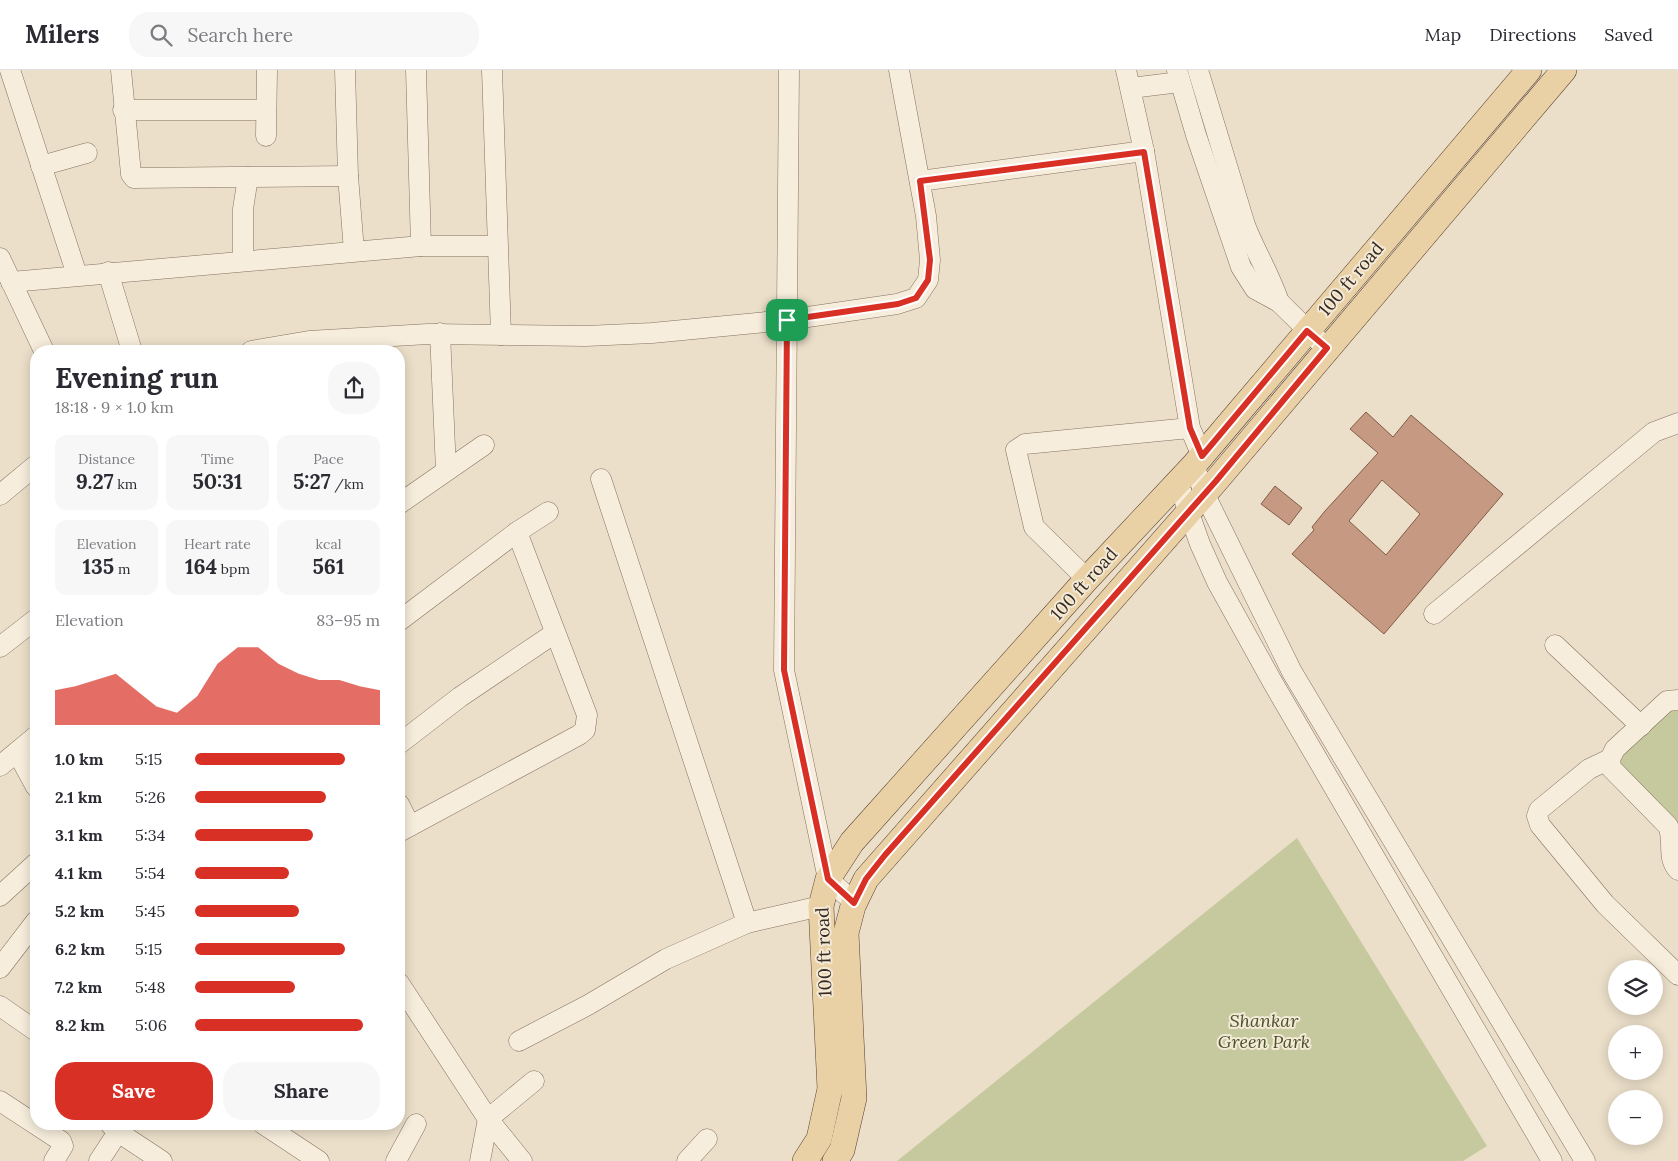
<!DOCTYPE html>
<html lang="en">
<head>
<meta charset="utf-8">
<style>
  :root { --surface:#fff; --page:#f7f7f7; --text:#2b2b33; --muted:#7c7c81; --line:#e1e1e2; --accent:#d93025 }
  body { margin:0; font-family:Lora,serif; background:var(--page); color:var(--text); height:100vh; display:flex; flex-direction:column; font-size:19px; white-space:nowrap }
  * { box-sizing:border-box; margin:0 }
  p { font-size:16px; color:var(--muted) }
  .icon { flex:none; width:28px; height:28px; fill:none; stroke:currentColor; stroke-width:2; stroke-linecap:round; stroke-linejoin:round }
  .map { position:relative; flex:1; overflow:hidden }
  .details { position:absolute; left:30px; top:275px; width:375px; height:785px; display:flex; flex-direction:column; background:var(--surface); border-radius:20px; box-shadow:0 2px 12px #0003 }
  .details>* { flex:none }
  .fabs { position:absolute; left:1608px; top:890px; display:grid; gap:10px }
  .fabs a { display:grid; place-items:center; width:55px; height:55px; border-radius:50%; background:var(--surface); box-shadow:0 2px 12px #0003; font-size:25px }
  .pin { position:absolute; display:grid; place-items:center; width:42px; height:42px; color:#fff; margin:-21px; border-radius:10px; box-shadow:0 2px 8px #0006 }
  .round { display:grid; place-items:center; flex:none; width:52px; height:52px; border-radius:20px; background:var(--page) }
  .summary { display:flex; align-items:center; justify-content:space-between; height:85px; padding:0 25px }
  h1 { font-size:28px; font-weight:800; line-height:38px }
  .metrics { display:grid; grid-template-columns:repeat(3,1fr); gap:8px; height:85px; padding:5px 25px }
  .metrics div { display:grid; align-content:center; border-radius:12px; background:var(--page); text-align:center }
  .metrics b { font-size:21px; font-weight:800 }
  .metrics small { font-size:14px; font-weight:400 }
  .metrics p { font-size:14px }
  .chart { height:140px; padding:10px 25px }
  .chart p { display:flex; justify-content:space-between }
  .chart svg { width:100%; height:90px; margin-top:5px; fill:var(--accent); opacity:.7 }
  .cta { display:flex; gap:10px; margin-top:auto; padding:10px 25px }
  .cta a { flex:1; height:58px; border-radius:20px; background:var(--accent); color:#fff; font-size:20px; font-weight:800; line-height:58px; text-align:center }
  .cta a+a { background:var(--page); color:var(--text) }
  ul { padding:0 25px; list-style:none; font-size:16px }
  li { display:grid; grid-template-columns:80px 60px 1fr; align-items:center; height:38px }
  li i { height:12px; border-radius:6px; background:var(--accent) }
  header { display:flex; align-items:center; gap:30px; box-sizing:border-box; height:70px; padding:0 25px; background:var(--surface); border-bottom:1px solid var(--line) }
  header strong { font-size:24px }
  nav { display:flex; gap:28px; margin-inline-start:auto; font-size:18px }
  .search { width:350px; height:45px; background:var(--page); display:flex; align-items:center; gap:12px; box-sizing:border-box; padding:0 18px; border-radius:20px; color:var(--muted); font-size:19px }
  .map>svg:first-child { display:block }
</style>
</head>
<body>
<header>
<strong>Milers</strong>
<div class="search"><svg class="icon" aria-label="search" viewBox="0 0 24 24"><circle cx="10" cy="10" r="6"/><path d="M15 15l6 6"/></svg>Search here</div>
<nav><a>Map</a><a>Directions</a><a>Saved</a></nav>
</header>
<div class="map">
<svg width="1678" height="1091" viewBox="0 0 1678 1091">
  <rect width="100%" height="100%" fill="#ebdfc9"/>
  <g fill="#c6c99e">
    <polygon points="1674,640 1678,641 1678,758 1622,698 1620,692 1621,682 1665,642"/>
    <polygon points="1297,768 1487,1076 1463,1091 897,1091"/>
  </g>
  <g fill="#c69a82" stroke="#835b47" fill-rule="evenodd">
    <path d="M1366 342 1393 367 1411 345 1503 424 1384 564 1292 484 1314 460 1312 457 1325 441 1378 383 1350 359ZM1382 410 1420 444 1386 485 1349 451Z"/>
    <polygon points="1275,416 1302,438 1289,455 1261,434"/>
  </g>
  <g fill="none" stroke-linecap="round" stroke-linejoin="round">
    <defs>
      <g id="minor">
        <polyline points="10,0 77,205"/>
        <polyline points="121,0 131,104 134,108 348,106"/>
        <polyline points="345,0 348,106 354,181"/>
        <polyline points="416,0 421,176"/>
        <polyline points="492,0 501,265"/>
        <polyline points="789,0 784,600 828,809 855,833"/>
        <polyline points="1177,0 1196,65 1241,197 1255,219 1279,232 1327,279"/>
        <path d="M1198 0 1245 155C1255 181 1270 205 1279 232"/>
        <polyline points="1131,18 1180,12"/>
        <polyline points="123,40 266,40"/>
        <polyline points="266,66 267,0"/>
        <polyline points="1144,81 1190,358 1202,386"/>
        <polyline points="41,96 87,83"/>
        <polyline points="920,111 1144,81 1126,0"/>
        <polyline points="0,188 44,281"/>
        <polyline points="243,191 243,139 248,107"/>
        <polyline points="108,202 132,281"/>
        <polyline points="11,212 421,176 497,176"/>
        <polyline points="440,263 446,401"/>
        <polyline points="251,281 309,271 428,264 586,266 652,263 787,250 897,234 916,228 928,210 930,190 926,146 899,0"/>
        <polyline points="1194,395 1204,423 1292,602 1585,1091"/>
        <polyline points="601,409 747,853"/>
        <polyline points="1178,412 1200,474 1217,512 1273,613 1552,1091"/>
        <polyline points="0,425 36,395"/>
        <polyline points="399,434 484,375"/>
        <polyline points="1087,509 1034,457 1016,380 1025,374 1190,358"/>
        <polyline points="1434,544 1654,362 1678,353"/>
        <polyline points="399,551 517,462 548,442"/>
        <polyline points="1555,575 1641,656"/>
        <polyline points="0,577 36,549"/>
        <path d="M1678 630 1667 631 1615 679 1610 689 1611 698 1668 756C1675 772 1666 786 1678 800"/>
        <polyline points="399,674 460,627 555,563"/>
        <polyline points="17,682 36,717"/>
        <polyline points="1610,689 1589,699 1539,740 1537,746 1540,755 1605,834 1678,905"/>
        <polyline points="0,696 36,666"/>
        <polyline points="399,734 410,756"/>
        <polyline points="399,762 579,665 585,660 587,645 517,462"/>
        <polyline points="0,826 36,793"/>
        <polyline points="0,898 36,851"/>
        <polyline points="399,913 488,1049 522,1091"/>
        <polyline points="0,936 36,961"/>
        <polyline points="519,971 588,935 666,889 747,853 821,836"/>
        <polyline points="0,1031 61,1071 63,1076 54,1091"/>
        <polyline points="110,1054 118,1062 162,1091"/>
        <polyline points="263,1054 319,1091"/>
        <polyline points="99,1091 118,1062"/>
        <polyline points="396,1091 416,1054"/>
        <polyline points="480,1091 488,1049 534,1011"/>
        <polyline points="687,1091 707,1069"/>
      </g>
      <g id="major">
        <polyline points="805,1091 819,1069 830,1019 821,836 828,809 852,772 1087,509 1194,395 1529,0"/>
        <polyline points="835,1091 842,1080 854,1028 846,863 853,836 866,809 1216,411 1564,0"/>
      </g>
    </defs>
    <use href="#minor" stroke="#86715f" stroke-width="21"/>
    <use href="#major" stroke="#554033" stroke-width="26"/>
    <use href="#minor" stroke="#f6eddc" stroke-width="20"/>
    <use href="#major" stroke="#ead0a5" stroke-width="25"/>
  </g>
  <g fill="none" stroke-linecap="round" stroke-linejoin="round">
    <defs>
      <polygon id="route" points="1144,82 1190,358 1202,386 1307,261 1327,278 1216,411 885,785 866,809 854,833 828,809 784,600 787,250 898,234 916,228 928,210 930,190 920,111"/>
    </defs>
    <use href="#route" stroke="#fff" stroke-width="10"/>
    <use href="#route" stroke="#d93025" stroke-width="6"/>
  </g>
  <g text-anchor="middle" stroke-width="4" stroke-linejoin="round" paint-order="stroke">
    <g font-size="18" fill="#382b21" stroke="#f3ead8">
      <text transform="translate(1351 209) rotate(-50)" y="6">100 ft road</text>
      <text transform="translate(1084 514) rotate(-48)" y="6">100 ft road</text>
      <text transform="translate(824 882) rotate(-92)" y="6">100 ft road</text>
    </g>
    <g font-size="18" font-style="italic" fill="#4b522a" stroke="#f3ead8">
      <text x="1264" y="957">Shankar<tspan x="1264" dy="21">Green Park</tspan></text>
    </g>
  </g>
</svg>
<div class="fabs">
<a><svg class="icon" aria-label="layers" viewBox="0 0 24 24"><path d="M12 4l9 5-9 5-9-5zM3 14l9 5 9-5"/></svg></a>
<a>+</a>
<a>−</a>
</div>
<div class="pin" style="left:787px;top:250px;background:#1e9e55"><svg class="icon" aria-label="arrive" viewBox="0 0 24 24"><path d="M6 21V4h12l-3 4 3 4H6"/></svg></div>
<section class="details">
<div class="summary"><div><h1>Evening run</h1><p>18:18 · 9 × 1.0 km</p></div><a class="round"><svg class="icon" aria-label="share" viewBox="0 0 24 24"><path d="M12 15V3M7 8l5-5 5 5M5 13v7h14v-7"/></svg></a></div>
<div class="metrics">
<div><p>Distance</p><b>9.27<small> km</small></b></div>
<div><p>Time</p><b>50:31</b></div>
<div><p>Pace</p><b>5:27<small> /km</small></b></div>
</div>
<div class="metrics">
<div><p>Elevation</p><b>135<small> m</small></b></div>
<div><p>Heart rate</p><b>164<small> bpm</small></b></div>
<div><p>kcal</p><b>561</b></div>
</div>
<div class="chart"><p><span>Elevation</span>83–95 m</p>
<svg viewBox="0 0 160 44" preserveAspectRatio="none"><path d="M0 44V27L10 25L20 22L30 19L40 27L50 35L60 38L70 30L80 14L90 6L100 6L110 14L120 19L130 22L140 22L150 25L160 27V44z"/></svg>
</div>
<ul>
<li><b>1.0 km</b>5:15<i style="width:81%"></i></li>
<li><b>2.1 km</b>5:26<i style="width:71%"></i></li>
<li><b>3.1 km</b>5:34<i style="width:64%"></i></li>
<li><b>4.1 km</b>5:54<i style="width:51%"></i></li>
<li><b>5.2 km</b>5:45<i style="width:56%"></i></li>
<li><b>6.2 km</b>5:15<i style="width:81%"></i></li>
<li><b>7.2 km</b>5:48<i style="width:54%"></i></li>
<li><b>8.2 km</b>5:06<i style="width:91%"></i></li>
</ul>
<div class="cta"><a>Save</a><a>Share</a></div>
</section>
</div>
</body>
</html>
